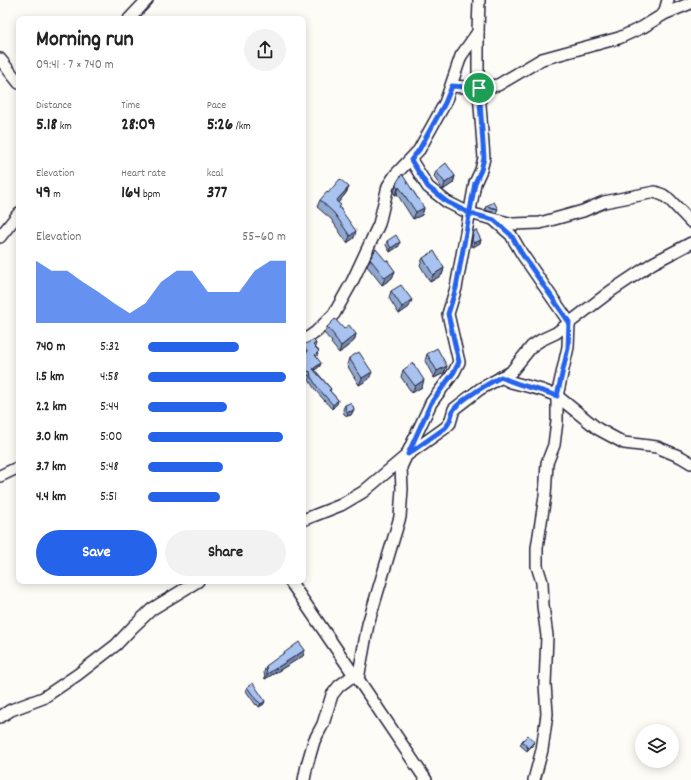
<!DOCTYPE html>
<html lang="en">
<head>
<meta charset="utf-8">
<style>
  :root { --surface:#fff; --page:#f2f2f2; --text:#222; --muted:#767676; --accent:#2563eb }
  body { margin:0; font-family:Dekko,sans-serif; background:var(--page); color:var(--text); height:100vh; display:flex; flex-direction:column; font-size:15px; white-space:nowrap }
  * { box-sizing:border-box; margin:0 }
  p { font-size:13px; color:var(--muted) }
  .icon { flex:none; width:22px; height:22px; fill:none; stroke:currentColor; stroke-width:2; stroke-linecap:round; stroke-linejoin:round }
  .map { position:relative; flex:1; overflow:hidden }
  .panel { position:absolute; left:16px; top:16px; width:290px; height:568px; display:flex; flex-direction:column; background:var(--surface); border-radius:8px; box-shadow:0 2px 10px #0003 }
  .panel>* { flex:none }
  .tools { position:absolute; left:635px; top:724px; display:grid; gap:8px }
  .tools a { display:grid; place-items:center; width:44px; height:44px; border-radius:50%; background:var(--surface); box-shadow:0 2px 10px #0003; font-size:20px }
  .pin { position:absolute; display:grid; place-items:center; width:34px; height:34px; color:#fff; margin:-17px; border:2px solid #fff; border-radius:50%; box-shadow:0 1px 4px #0007 }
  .round { display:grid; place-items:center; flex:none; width:42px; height:42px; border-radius:21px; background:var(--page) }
  .head { display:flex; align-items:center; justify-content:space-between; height:68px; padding:0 20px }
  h1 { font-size:22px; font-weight:700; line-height:30px }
  .metrics { display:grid; grid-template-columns:repeat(3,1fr); gap:6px; height:68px; padding:4px 20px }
  .metrics div { display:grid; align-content:center }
  .metrics b { font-size:17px; font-weight:700 }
  .metrics small { font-size:11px; font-weight:400 }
  .metrics p { font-size:11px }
  .chart { height:112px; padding:8px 20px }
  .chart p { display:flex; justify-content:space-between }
  .chart svg { width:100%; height:72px; margin-top:4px; fill:var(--accent); opacity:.7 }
  .primary-button { display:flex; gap:8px; margin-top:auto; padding:8px 20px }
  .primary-button a { flex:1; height:46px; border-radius:24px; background:var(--accent); color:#fff; font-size:16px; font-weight:700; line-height:46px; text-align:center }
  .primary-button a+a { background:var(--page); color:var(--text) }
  ul { padding:0 20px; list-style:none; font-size:13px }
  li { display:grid; grid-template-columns:64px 48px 1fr; align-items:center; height:30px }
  li i { height:10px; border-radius:5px; background:var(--accent) }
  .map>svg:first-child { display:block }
</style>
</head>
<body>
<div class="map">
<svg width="691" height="780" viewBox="0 0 691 780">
  <rect width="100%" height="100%" fill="#fdfcf7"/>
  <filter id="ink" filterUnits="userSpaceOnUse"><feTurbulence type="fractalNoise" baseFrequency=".025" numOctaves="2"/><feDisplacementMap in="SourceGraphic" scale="8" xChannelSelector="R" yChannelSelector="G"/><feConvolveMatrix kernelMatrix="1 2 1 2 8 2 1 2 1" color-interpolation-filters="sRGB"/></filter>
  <g filter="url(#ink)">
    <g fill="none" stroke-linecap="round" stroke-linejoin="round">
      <defs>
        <g id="minor">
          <polyline points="664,14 668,0"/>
          <polyline points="129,19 147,0"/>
          <polyline points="0,59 19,83"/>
          <polyline points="452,86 479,88 498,85 542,59 619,38 643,27 664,14 691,3"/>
          <polyline points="411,160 428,187 447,202 469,213 513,224 540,223 583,211 604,202 655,192 663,195 670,200 691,222"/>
          <polyline points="494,220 511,235 522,254 569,322 568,347 557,396 557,421 554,445 547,463 545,496 537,548 537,566 542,582 543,606 547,636 545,684 547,714 542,750 534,780"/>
          <polyline points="0,237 19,213"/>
          <polyline points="303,341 316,332 334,314 352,282 379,224 388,186 396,174 419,150 445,103 461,56 478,32"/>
          <polyline points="501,377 511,382 542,390 557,396 598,429 624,443 657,447 681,457 691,463"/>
          <polyline points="0,476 19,467"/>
          <polyline points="303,520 341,505 363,492 407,455 445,428 450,423 454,409 480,389 511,372 532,346 541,340 556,333 611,291 653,263 691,243"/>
          <polyline points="290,581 354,675 358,679 426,780"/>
          <polyline points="358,679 368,624 400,517 402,489 401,467 431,403 454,372 459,362 448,314 456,288 475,183 481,170 484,158 478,79 478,32 479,0"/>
          <polyline points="0,717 11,710 43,698 77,675 116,645 133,627 152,609 198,581"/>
          <polyline points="304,780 307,765 314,741 323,724 332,695 339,686 354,675"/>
        </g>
      </defs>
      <use href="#minor" stroke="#22223b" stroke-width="14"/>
      <use href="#minor" stroke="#fdfcf7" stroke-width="11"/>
    </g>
    <g fill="#90a8ce" stroke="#22223b">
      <polygon points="436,171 455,176 453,183 443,190 434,177"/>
      <polygon points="397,182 411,188 424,208 422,215 413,219 397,194 395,195 394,193"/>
      <polygon points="349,187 346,193 338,203 354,238 347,243 331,219 317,207 320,200 328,193"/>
      <polygon points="486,206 498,209 496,213 485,210"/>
      <polygon points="474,231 481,240 480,243 473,247 471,244"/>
      <polygon points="387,241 399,246 390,252 386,245"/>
      <polygon points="423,258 444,268 442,275 430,282 420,265"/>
      <polygon points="370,259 395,271 392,278 382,285 367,266"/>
      <polygon points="391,291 409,307 399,314 389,298"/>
      <polygon points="327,327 344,329 356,334 354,341 339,353 331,343 332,342 324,333"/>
      <polygon points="316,343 315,347 318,355 316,356 320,366 315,370 331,389 330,391 338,400 337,404 332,409 316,391 309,380 309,375 308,376 303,371 303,353 305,353 303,350 303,345"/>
      <polygon points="427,354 447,366 444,373 434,378 425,361"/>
      <polygon points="349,358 369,379 359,385 347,365"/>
      <polygon points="403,370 422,387 412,393 401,377"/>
      <polygon points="345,405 354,409 351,415 347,416 344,414 343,409"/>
      <polygon points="305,650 303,656 265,679 264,672 266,666"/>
      <polygon points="247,687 264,704 259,707 257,704 256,705 246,691"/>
      <polygon points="522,741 533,745 527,751 520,745"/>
    </g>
    <g fill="#7688a8" stroke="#22223b">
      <polygon points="455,176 453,183 443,190 445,183"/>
      <polygon points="349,187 346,193 334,208 336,201"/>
      <polygon points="399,187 397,194 395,195"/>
      <polygon points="424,208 422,215 413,219 416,212"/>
      <polygon points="356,231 354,238 347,243 350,236"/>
      <polygon points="481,240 480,243 473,247 474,243"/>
      <polygon points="400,242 399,246 390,252 391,248"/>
      <polygon points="444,268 442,275 430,282 433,275"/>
      <polygon points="395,271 392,278 382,285 385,278"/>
      <polygon points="412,300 409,307 399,314 402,307"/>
      <polygon points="356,334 354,341 339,353 341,346"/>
      <polygon points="321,363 320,366 312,372 313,369"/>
      <polygon points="447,366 444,373 434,378 437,371"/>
      <polygon points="372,372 369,379 359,385 362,378"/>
      <polygon points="424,380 422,387 412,393 415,386"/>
      <polygon points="338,400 337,404 332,409 333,405"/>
      <polygon points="354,409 351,415 347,416 348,412"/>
      <polygon points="305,650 303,656 265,679 267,674"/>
      <polygon points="265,701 264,704 259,707 261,704"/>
      <polygon points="534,742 533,745 527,751 528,748"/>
    </g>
    <g fill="#a8c3f0" stroke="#22223b">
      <polygon points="446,163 455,176 445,183 436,171"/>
      <polygon points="402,174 411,188 424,208 416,212 399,187 398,189 396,186 397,182"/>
      <polygon points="340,179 349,187 336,201 341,205 339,207 356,231 350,236 334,213 320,200 327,192 328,193"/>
      <polygon points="494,202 498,209 486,206"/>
      <polygon points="476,230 481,240 474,243 472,240 474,231"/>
      <polygon points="396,235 400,242 391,248 387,241"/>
      <polygon points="376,249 386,261 387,260 395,271 385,278 370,259"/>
      <polygon points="434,251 444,268 433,275 423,258"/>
      <polygon points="401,285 412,300 402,307 391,291"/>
      <polygon points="335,319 344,329 349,325 356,334 341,346 334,336 335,336 327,327"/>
      <polygon points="313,340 316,343 313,345 319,351 315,355 321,363 313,369 331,389 329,390 338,400 333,405 318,388 311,377 310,371 309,372 303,366 306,364 303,362 303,353 308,352 303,345"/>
      <polygon points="437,348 447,366 437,371 427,354"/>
      <polygon points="359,352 372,372 362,378 349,358"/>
      <polygon points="413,363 424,380 415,386 403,370"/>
      <polygon points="350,403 353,406 354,409 352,411 348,412 346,411 345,405"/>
      <polygon points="299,642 305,650 267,674 266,666"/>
      <polygon points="253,683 265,701 261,704 258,701 257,701 247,687"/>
      <polygon points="528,735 534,742 528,748 522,741"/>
    </g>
  </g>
  <g fill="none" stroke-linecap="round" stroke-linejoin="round" filter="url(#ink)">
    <defs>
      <path id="route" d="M479 88 484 158 481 170 475 183 456 288 448 314 459 362 454 372 431 403 408 454 445 428C452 421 450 416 454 409 462 399 489 383 501 377 519 386 539 389 557 396L568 348 569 322 522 254 511 235 494 220 469 213 447 202 428 187 411 160 419 150 445 103 452 86 479 88"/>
    </defs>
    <use href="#route" stroke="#fff" stroke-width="8"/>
    <use href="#route" stroke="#2563eb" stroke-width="5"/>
  </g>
</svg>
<div class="tools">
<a><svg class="icon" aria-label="layers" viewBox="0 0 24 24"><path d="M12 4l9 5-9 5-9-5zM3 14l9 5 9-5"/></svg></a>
</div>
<div class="pin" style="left:479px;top:88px;background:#1e9e55"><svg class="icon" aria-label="arrive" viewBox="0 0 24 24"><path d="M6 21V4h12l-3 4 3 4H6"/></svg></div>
<section class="panel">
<div class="head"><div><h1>Morning run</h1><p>09:41 · 7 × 740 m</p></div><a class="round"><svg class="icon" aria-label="share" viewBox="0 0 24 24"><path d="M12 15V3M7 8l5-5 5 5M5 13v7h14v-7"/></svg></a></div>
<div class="metrics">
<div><p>Distance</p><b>5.18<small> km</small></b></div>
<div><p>Time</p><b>28:09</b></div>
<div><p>Pace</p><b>5:26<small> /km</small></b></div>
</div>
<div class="metrics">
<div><p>Elevation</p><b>49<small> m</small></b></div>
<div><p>Heart rate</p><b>164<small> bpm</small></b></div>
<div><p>kcal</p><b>377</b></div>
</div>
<div class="chart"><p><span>Elevation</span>55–60 m</p>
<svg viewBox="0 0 160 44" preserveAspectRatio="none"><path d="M0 44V6L10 12L20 12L30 19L40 25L50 32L60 38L70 32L80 19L90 12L100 12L110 25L120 25L130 25L140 12L150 6L160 6V44z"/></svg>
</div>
<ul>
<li><b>740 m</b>5:32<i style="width:66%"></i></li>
<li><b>1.5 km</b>4:58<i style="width:100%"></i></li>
<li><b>2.2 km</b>5:44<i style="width:57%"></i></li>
<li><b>3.0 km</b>5:00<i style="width:98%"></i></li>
<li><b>3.7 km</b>5:48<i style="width:54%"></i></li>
<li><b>4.4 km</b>5:51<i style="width:52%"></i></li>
</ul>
<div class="primary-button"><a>Save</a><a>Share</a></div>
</section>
</div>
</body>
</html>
